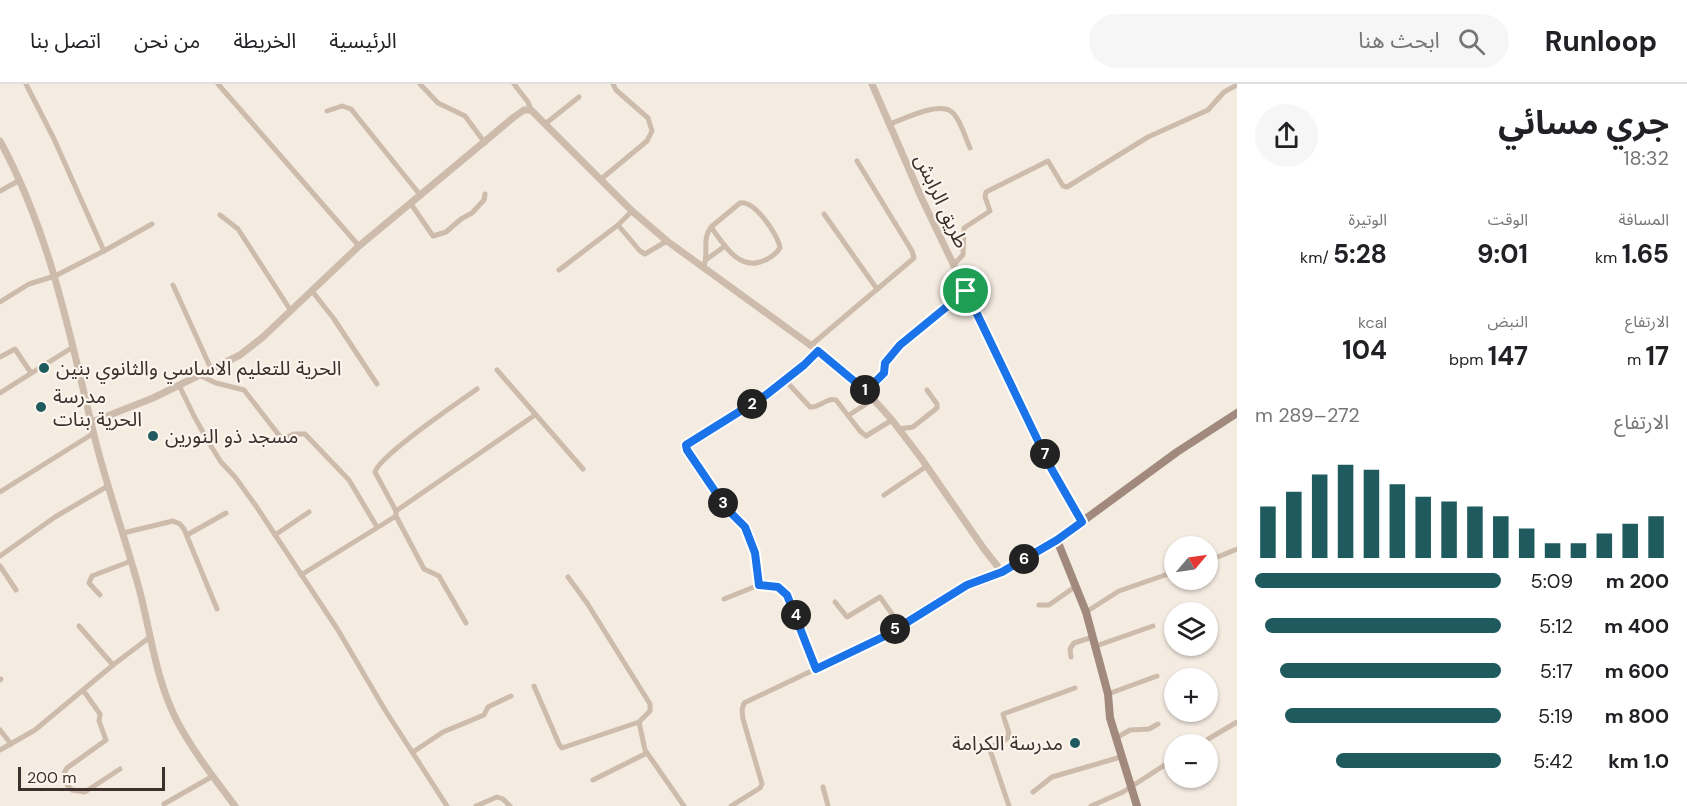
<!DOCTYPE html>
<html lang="ar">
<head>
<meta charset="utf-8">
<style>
  :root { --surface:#fff; --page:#f6f6f6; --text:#202124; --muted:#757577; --line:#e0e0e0; --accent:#1f5a5e }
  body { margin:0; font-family:"DM Sans","Noto Sans Arabic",sans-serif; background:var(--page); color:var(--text); direction:rtl; height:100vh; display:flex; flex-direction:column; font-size:22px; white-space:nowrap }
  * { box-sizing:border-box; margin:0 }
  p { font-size:20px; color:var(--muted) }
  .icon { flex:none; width:33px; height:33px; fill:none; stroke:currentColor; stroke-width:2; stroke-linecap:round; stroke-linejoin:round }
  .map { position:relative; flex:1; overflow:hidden; direction:ltr }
  .drawer { display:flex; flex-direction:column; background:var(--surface); width:450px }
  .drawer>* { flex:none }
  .needle { width:39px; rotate:61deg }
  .tools { position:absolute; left:1164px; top:452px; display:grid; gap:12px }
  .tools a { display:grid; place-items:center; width:54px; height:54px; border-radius:50%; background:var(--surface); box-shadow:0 2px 4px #0004; font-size:30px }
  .scale { position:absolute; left:18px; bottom:15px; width:147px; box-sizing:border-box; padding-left:6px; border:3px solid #3b302b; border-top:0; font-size:16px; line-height:21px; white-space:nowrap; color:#3b302b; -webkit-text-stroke:4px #fbf5ee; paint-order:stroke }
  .pin { position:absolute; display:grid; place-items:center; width:51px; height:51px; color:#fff; margin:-26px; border:3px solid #fff; border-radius:50%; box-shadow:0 2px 6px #0007 }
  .km { position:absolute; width:30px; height:30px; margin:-15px; border-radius:50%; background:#222; color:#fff; font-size:16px; line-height:30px; text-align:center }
  .round { display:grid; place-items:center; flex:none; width:63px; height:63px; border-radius:32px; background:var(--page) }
  .overview { display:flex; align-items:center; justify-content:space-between; height:102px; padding:0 18px }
  h1 { font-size:33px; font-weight:700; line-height:45px }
  .figures { display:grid; grid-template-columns:repeat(3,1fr); gap:9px; height:102px; padding:6px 18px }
  .figures div { display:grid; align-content:center }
  .figures b { font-size:26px; font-weight:700 }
  .figures small { font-size:16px; font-weight:400 }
  .figures p { font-size:16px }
  .chart { height:168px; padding:12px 18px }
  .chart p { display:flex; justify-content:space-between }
  .chart svg { width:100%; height:108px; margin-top:6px; stroke:var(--accent); stroke-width:6 }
  ul { padding:0 18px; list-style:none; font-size:20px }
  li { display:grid; grid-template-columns:96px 72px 1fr; align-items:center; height:45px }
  li i { height:15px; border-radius:8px; background:var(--accent) }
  header { display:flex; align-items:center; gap:36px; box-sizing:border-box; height:84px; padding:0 30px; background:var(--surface); border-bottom:2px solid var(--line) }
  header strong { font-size:28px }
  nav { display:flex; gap:33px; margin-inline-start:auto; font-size:21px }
  .search { width:420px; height:54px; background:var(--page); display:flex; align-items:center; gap:15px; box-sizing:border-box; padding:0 21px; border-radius:33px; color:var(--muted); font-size:22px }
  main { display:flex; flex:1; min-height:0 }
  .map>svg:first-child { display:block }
</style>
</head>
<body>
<header>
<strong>Runloop</strong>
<div class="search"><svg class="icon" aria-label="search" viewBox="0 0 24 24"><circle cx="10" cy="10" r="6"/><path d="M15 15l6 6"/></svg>ابحث هنا</div>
<nav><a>الرئيسية</a><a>الخريطة</a><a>من نحن</a><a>اتصل بنا</a></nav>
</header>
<main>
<section class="drawer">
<div class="overview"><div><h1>جري مسائي</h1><p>18:32</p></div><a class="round"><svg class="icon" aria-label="share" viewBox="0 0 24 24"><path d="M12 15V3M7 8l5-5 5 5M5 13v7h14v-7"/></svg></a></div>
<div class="figures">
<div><p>المسافة</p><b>1.65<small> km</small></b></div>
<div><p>الوقت</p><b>9:01</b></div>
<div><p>الوتيرة</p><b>5:28<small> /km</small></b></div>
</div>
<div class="figures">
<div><p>الارتفاع</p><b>17<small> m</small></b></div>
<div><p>النبض</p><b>147<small> bpm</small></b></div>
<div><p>kcal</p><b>104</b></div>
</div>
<div class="chart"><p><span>الارتفاع</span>272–289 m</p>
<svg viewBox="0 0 160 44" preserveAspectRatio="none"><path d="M5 44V23M15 44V17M25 44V10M35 44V6M45 44V8M55 44V14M65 44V19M75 44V21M85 44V23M95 44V27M105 44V32M115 44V38M125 44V38M135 44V34M145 44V30M155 44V27"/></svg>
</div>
<ul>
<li><b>200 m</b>5:09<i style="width:100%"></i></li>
<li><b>400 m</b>5:12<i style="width:96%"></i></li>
<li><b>600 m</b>5:17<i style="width:90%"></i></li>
<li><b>800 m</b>5:19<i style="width:88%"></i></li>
<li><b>1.0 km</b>5:42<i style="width:67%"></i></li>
</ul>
</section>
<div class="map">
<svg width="1237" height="722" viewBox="0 0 1237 722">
  <rect width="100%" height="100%" fill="#f4ebe1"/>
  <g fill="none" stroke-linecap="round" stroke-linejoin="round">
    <g stroke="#cdbbac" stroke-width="5">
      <polyline points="26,0 54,55 104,167"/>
      <polyline points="218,0 359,162"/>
      <polyline points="420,0 438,19 465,32 485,59"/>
      <polyline points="514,0 528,18 531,26"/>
      <polyline points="327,27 342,22 351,25 421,112"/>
      <polyline points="545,40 579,13"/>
      <path d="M890 40C904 35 941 16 953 29 961 37 965 53 970 64"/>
      <polyline points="600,96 647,57 652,47 648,34 616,6 613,0"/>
      <polyline points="0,107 20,96"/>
      <polyline points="411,120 433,152 446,148 461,135 472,129 484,116 485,110"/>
      <polyline points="824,130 877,205"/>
      <polyline points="220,131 238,145 291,227"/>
      <polyline points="618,141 632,127"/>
      <polyline points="707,175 725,162"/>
      <polyline points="953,181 963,171 964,144 990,127 985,113 986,108 1048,77 1063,102 1067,103 1148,53 1208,26 1224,8 1237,1"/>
      <path d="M703 184C710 170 701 156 711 143L740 119C754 116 778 150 780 164 776 170 768 176 760 178 737 185 723 159 711 143"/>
      <polyline points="559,186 618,141 640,167 645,170 667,157"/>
      <polyline points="173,201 212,287"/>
      <polyline points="312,207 334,235 377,300"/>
      <polyline points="0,218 29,200 55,192 104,167 152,140"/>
      <polyline points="810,262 914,174 912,167 857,77"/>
      <polyline points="0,273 15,265 31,289"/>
      <polyline points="497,286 583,385"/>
      <polyline points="201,292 216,299 244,306 282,355 294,350 305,350 349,396 377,443"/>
      <path d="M785 296 810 323C820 324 827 313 836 316L860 347 866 352 892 336"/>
      <polyline points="179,301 194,332 209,359 221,378 235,393 256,422 338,546 385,626 447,722"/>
      <path d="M477 305C459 318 380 371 375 388L396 427 535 331"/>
      <polyline points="866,307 884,289 885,279 900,261 966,207"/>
      <polyline points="0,309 73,263"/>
      <polyline points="849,331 874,315"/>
      <polyline points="899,345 913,343 937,324 937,320 927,306"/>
      <polyline points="0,408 94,349"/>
      <polyline points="884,411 927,382"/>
      <polyline points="396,427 396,432 424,485 439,492 466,539"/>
      <polyline points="123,449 173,437 180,440 184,445 217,525"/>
      <polyline points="187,451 226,429"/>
      <polyline points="275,451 309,428"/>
      <polyline points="0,472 55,433 108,402"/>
      <polyline points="1208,477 1237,465"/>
      <polyline points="0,482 16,506"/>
      <polyline points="301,491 396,432"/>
      <polyline points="568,493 587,519 650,620 650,627 639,638"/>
      <polyline points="759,501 755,469 745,443 721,417 687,366 686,361 766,311 804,281 818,267"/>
      <polyline points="100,511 89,499 92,492 131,477"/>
      <polyline points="724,515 759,501 778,503 783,506 798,537 816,585"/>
      <polyline points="835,518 847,533 880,513 900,541"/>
      <polyline points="1039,521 1049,521 1076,502"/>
      <polyline points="1086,528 1119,507 1174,488"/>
      <polyline points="79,542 113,581"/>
      <polyline points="1096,562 1153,542"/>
      <polyline points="1071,573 1070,565 1074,559 1093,553"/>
      <polyline points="0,596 1,595"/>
      <polyline points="534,602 559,660 562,664 639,638 645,666 684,722"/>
      <path d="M83 606 100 630 99 637 106 656 67 684C60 693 65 700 72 706L85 708 120 685"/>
      <polyline points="1108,610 1157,592"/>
      <polyline points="0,646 11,660"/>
      <polyline points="1116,654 1130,646 1149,645 1158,640"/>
      <polyline points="1200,660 1237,638"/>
      <polyline points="0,666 35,646 113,581 150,553"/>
      <polyline points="413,668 443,648 484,631 488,623 511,612"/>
      <polyline points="593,696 647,669"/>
      <polyline points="823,703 828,722"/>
      <polyline points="1033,708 1052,693 1121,673"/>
      <polyline points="164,720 213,692"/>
      <polyline points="476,722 497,713 503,715 510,722"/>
      <polyline points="731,722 760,704 762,700 743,635 742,626 744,619 885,552 967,501 1002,488"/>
      <path d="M1009 722 990 666 992 662C1017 653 1008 651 1003 630L1075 604"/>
      <polyline points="1091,722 1123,708 1174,675"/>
    </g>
    <g stroke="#cdbbac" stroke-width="7">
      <polyline points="872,0 922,115 1051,384 1082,438"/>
      <path d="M0 57C50 149 70 251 94 351 107 404 126 456 140 508 151 551 156 595 176 635 192 666 214 694 235 722"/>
      <polyline points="92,338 153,314 240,271 263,253 359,162 514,33 524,26 531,26 632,127 667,157 831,276 866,307 892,336 921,374 984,465 1002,488 1057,456"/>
    </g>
    <polyline stroke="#a18a7d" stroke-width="8" points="1137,722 1110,634 1108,610 1086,528 1057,456 1177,368 1237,329"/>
  </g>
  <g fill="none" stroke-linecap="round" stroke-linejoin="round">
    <defs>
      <polygon id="route" points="966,207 1051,384 1082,438 1057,456 1002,488 967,501 885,552 816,585 787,511 778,503 759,501 755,469 745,443 727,425 687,366 686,361 766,311 804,281 818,267 866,307 884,289 885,279 900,261"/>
    </defs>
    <use href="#route" stroke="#fff" stroke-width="12"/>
    <use href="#route" stroke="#1a73e8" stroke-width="8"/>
  </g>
  <g fill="#1f5a5e" stroke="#fbf5ee" stroke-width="2">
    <circle cx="44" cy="284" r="6"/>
    <circle cx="41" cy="323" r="6"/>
    <circle cx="153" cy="352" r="6"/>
    <circle cx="1075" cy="659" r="6"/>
  </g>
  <g text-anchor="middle" stroke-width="4.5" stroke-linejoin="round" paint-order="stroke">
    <g font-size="20" fill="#3b302b" stroke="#fbf5ee">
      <text transform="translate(942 117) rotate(65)" y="7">طريق الرابش</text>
    </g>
    <g font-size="20" fill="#3b302b" stroke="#fbf5ee" text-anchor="start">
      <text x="56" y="291">الحرية للتعليم الاساسي والثانوي بنين</text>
      <text x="53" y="319">مدرسة<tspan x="53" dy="23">الحرية بنات</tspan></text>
      <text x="165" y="359">مسجد ذو النورين</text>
      <text x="1063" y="666" text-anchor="end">مدرسة الكرامة</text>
    </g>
  </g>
</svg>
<div class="tools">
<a><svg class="needle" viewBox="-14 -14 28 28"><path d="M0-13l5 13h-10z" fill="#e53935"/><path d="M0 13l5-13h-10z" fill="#757577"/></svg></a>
<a><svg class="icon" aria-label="layers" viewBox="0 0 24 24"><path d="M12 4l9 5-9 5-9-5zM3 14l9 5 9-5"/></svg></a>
<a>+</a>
<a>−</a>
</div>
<div class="scale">200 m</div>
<div class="pin" style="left:966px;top:207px;background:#1e9e55"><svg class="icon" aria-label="arrive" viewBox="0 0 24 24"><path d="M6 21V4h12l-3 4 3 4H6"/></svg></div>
<b class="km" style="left:865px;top:306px">1</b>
<b class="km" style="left:752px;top:320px">2</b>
<b class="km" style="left:723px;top:419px">3</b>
<b class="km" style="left:796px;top:531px">4</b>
<b class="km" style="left:895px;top:545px">5</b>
<b class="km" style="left:1024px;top:475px">6</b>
<b class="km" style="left:1045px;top:370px">7</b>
</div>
</main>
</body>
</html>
